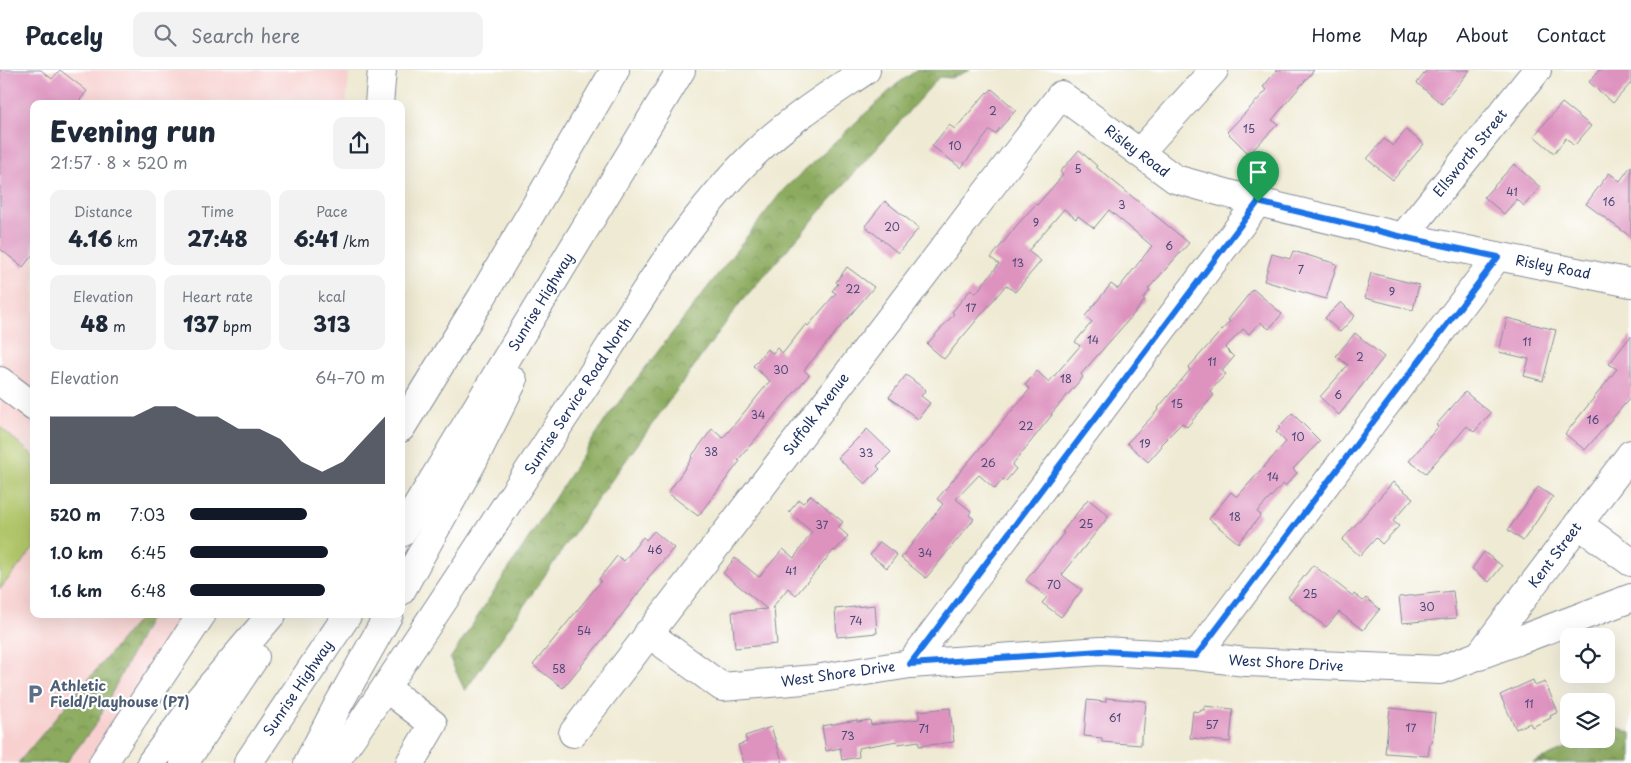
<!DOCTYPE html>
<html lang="en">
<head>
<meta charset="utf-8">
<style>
  :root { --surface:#fff; --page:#f2f2f3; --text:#1f2937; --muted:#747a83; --line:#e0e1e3; --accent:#111827 }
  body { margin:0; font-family:"Playpen Sans",sans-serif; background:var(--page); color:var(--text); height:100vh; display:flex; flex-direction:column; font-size:19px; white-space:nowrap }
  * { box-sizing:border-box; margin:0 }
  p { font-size:16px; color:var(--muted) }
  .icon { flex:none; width:28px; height:28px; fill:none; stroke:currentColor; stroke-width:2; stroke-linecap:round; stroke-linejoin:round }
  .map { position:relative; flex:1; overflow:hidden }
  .drawer { position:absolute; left:30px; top:30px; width:375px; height:518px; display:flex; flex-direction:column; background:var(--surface); border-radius:10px; box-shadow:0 5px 20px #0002 }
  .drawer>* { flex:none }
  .tools { position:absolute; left:1560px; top:558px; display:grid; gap:10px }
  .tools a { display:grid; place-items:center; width:55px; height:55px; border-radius:10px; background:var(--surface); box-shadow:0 5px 20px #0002; font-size:25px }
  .pin { position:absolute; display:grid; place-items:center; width:42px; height:42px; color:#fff; margin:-51px -21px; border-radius:50% 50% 50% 0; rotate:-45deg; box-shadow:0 0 5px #0007 }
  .pin .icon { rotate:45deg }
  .round { display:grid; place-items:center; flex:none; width:52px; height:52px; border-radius:10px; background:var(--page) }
  .headline { display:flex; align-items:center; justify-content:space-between; height:85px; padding:0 20px }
  h1 { font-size:28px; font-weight:800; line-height:38px }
  .stats { display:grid; grid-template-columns:repeat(3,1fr); gap:8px; height:85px; padding:5px 20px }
  .stats div { display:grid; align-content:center; border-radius:10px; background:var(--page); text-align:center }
  .stats b { font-size:21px; font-weight:800 }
  .stats small { font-size:14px; font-weight:400 }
  .stats p { font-size:14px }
  .chart { height:140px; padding:10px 20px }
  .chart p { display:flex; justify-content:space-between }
  .chart svg { width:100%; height:90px; margin-top:5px; fill:var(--accent); opacity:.7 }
  ul { padding:0 20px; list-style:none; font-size:16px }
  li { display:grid; grid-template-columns:80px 60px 1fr; align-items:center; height:38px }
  li i { height:12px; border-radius:6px; background:var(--accent) }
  header { display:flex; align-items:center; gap:30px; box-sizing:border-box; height:70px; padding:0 25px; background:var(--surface); border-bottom:1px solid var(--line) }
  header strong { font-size:24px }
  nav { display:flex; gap:28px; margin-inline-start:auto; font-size:18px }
  .search { width:350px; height:45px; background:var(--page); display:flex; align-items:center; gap:12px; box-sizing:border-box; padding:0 18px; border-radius:10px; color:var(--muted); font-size:19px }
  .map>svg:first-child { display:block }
</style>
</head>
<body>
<header>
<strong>Pacely</strong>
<div class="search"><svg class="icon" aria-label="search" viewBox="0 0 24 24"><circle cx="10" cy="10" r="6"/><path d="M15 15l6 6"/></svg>Search here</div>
<nav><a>Home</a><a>Map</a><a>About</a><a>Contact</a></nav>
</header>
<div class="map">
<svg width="1631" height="693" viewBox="0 0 1631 693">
  <defs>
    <pattern id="forest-crowns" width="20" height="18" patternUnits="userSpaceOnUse" patternTransform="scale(1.25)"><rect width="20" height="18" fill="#8cab5e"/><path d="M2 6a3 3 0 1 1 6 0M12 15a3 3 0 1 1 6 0" fill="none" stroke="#728c51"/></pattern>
  </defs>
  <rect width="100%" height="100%" fill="#fff"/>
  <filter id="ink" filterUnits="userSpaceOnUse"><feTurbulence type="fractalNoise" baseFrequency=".02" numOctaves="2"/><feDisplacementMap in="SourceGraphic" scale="10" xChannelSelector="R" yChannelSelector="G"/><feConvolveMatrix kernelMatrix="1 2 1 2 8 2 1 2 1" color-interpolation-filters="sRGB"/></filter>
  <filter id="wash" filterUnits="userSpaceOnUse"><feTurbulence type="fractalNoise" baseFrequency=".0096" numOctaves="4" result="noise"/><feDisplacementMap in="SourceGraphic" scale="20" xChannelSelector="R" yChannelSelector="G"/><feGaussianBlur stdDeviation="1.12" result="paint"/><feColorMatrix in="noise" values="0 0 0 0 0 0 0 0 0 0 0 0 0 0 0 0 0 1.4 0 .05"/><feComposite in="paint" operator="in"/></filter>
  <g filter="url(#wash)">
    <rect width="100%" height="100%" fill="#efead3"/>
    <polygon fill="#f7d0cf" points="0,0 350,0 346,34 34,34 34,544 183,544 87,693 0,693"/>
    <g fill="url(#forest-crowns)" stroke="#546d5e">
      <polygon points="917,0 970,0 951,8 939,7 740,233 590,440 465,621 450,589 608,346 783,120 897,14"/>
      <polygon points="143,544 152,544 96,654 66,693 18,693"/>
      <polygon points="1613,657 1631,663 1631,693 1533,693 1587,669 1606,669 1606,660"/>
    </g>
    <polygon fill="#b1c66a" stroke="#667a64" points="0,357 34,386 34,478 0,519"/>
    <g id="blocks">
      <g fill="#de93bf">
        <polygon points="0,0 41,0 52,9 60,0 87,21 77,34 34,34 34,183 23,197 0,179"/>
        <polygon points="1277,0 1314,0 1272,50 1278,54 1249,84 1227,62 1267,20 1263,17"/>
        <polygon points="1427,0 1470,0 1442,34 1417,13"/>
        <polygon points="1599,0 1631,0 1631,13 1613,33 1589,12"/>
        <polygon points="992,19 1016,40 995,64 990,60 961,98 932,76 949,55 955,59 987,22 988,23"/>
        <polygon points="1562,33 1591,56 1574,76 1566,68 1554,83 1534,66"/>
        <polygon points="1406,60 1424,74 1393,110 1367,89 1384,69 1393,76"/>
        <polygon points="1079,80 1097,96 1096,97 1189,173 1148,219 1150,220 1143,229 1145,230 1126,253 1081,304 1083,307 1051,344 1052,345 1012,395 1016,399 1006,411 1003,409 995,419 979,405 956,429 971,441 969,445 974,449 926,508 901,488 943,434 937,429 1030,319 1025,315 1037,301 1049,312 1080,276 1075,272 1092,252 1085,246 1111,214 1118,219 1152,176 1109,140 1094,158 1078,146 1076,149 1064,139 1028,181 1041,191 1015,222 1006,215 944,289 927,274 954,244 952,242 971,219 976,223 999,194 991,188 1017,155 1036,134 1037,135 1063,105 1060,102"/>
        <polygon points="1514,94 1540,117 1524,136 1517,129 1504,144 1484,127"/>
        <polygon points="1631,96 1631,167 1586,134 1609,103 1620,111"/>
        <polygon points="885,131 919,158 898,183 865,156"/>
        <polygon points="1293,181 1337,194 1326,229 1264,211 1272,184 1290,189"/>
        <polygon points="847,197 874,217 804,300 809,305 738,390 740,391 698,446 668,423 692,388 691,387 712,359 723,368 770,311 753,296 767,279 773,283 777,278 783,283 806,254 808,256 836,223 832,221 838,214 836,212"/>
        <polygon points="1371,203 1419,215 1413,240 1365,228"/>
        <polygon points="1253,219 1282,244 1269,259 1260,252 1249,264 1243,259 1225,278 1234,287 1222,301 1226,304 1210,321 1214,325 1187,357 1182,353 1160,375 1162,376 1148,392 1127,373 1159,339 1158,338 1190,300 1188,298 1230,251 1228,250"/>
        <polygon points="1341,232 1355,246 1340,262 1325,248"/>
        <polygon points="1507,248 1556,260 1543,311 1524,306 1529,289 1499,282"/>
        <polygon points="1355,263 1384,287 1339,345 1320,327 1348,295 1336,286"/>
        <polygon points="1631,266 1631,327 1585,380 1565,364 1617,299 1609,294"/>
        <polygon points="906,305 926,320 921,326 930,333 918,349 889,327"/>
        <polygon points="1465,322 1491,343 1474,362 1467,356 1426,403 1409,391 1438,357 1436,355"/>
        <polygon points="1292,343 1320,371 1293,399 1297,403 1285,416 1283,414 1257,442 1261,445 1238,473 1209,449 1231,422 1237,427 1286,372 1276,362 1280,358 1279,357"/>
        <polygon points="867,359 891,382 877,396 880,399 865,414 838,388"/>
        <polygon points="1393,412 1413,428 1393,451 1399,456 1382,474 1376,468 1360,486 1342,470"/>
        <polygon points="1538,417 1553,427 1523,471 1508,460"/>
        <polygon points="811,425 843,452 838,457 848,466 835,481 834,480 796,525 788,518 772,538 774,538 777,574 735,578 732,542 767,539 723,503 735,488 759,507 783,479 794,488 812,462 789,442 799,430 803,433"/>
        <polygon points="1088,429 1109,446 1062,505 1082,520 1061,547 1042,533 1047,527 1026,510 1064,463 1062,462"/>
        <polygon points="654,461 674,478 647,509 648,510 615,554 563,618 533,595 601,511 599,509 617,486 624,491 643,467 646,470"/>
        <polygon points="880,472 897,485 887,498 870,485"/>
        <polygon points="1484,482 1502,496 1489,512 1472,499"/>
        <polygon points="1313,495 1353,526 1354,524 1363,531 1366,528 1380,539 1363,560 1339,542 1326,557 1288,527"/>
        <polygon points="1453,521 1456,548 1402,553 1399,527"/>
        <polygon points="875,535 877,563 837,567 835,539"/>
        <polygon points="1533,610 1535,616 1545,612 1558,642 1550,646 1551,648 1532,657 1530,653 1516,659 1500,625"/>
        <polygon points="1106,628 1146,631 1143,665 1141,665 1141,675 1102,672 1102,668 1084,666 1087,630 1106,632"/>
        <polygon points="1204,636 1233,639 1230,672 1190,668 1193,641 1200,642 1201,640 1204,640"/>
        <polygon points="950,638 954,672 919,676 919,671 898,674 897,671 858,678 859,687 842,690 840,678 826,681 822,656 857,650 857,652 870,650 871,655 919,649 919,641"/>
        <polygon points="1390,638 1435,643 1432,673 1430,673 1428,686 1385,683"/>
        <polygon points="771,657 783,693 744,693 738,675 747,672 745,666"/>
      </g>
    </g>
  </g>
  <g filter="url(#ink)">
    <use href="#blocks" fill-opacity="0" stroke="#858c98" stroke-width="1"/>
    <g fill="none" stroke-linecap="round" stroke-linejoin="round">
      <defs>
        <g id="minor">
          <polyline points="1140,82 1214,0"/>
          <polyline points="1403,167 1537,0"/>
          <polyline points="0,311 34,337"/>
          <polyline points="1578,454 1631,492"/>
          <polyline points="648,563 722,617 815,609 910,594 1101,581 1196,586 1246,592 1440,600 1631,528"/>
          <polyline points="1196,586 1497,187"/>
          <polyline points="1479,586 1631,384"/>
          <polyline points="910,594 1258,132"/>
          <polyline points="386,618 433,654 410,693"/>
          <polyline points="573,663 1061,25 1175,109 1258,132 1403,167 1631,213"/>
        </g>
        <g id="major">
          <polyline points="379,34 382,0"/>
          <polyline points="103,693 202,544"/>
          <path d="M334 693C420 569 501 442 584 317 637 235 686 149 756 82 789 50 829 25 866 0"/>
        </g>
        <g id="highway">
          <polyline points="401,358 482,227 615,0"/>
          <polyline points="401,463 681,0"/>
          <polyline points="401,521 473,391 513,311"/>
          <polyline points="151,693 192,638 272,544"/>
          <polyline points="184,693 255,587"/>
          <polyline points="248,693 348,544"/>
          <polyline points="308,693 339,633 389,544"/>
        </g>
      </defs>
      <use href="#minor" stroke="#858c98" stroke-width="30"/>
      <use href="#major" stroke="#858c98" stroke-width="30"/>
      <use href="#highway" stroke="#858c98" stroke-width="30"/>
      <use href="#minor" stroke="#fff" stroke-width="28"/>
      <use href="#major" stroke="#fff" stroke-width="28"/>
      <use href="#highway" stroke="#fff" stroke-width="28"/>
    </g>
  </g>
  <g fill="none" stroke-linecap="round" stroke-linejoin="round" filter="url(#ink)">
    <defs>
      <polygon id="route" points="1258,132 1403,167 1498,187 1196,586 1101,581 910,594"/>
    </defs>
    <use href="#route" stroke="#fff" stroke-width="10"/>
    <use href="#route" stroke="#1a73e8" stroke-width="6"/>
  </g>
  <defs>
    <symbol id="parking-bare" viewBox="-9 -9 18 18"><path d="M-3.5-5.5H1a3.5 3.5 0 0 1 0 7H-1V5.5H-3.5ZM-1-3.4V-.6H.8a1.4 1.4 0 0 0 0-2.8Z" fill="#5c6f8a" stroke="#fff" stroke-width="2.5" paint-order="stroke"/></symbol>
  </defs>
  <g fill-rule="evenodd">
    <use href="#parking-bare" x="21" y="610" width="28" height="28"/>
  </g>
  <g text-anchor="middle" stroke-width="4.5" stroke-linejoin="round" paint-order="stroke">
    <g font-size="11" fill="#4c4876">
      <text x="993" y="45">2</text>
      <text x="1249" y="63">15</text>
      <text x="955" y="80">10</text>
      <text x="1078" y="103">5</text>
      <text x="1512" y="126">41</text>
      <text x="1609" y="136">16</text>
      <text x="1122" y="139">3</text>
      <text x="1036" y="157">9</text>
      <text x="892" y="161">20</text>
      <text x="1169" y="180">6</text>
      <text x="1018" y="197">13</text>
      <text x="1301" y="204">7</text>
      <text x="853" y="223">22</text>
      <text x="1392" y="226">9</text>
      <text x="971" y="242">17</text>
      <text x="1093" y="274">14</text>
      <text x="1527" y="276">11</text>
      <text x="1360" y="291">2</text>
      <text x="1212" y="296">11</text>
      <text x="781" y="304">30</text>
      <text x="1066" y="313">18</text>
      <text x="1338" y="329">6</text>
      <text x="1177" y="338">15</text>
      <text x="758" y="349">34</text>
      <text x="1593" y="354">16</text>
      <text x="1026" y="360">22</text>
      <text x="1298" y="371">10</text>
      <text x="1145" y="378">19</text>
      <text x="711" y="386">38</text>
      <text x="866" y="387">33</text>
      <text x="988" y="397">26</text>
      <text x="1273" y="411">14</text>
      <text x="1235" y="451">18</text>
      <text x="1086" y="458">25</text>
      <text x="822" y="459">37</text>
      <text x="655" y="484">46</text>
      <text x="925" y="487">34</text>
      <text x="791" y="505">41</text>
      <text x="1054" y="519">70</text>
      <text x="1310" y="528">25</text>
      <text x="1427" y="541">30</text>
      <text x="856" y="555">74</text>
      <text x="584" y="565">54</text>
      <text x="559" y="603">58</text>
      <text x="1529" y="638">11</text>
      <text x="1115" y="652">61</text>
      <text x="1212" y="659">57</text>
      <text x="1411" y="662">17</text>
      <text x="924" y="663">71</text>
      <text x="848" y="670">73</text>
    </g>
    <g font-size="14" fill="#1b2f5e" stroke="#fff">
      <text transform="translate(1137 81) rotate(37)" y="5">Risley Road</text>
      <text transform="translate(1470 83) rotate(-51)" y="5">Ellsworth Street</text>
      <text transform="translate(1553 197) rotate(11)" y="5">Risley Road</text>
      <text transform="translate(541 232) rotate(-59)" y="5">Sunrise Highway</text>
      <text transform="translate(578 326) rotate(-57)" y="5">Sunrise Service Road North</text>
      <text transform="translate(816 344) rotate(-53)" y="5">Suffolk Avenue</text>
      <text transform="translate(1555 485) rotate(-53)" y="5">Kent Street</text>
      <text transform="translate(1286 593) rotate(3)" y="5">West Shore Drive</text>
      <text transform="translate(838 604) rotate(-8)" y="5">West Shore Drive</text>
      <text transform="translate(298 618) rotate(-56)" y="5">Sunrise Highway</text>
    </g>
    <g font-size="14" font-weight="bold" fill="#4e5e75" stroke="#fff" text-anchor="start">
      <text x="50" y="621">Athletic<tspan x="50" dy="16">Field/Playhouse (P7)</tspan></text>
    </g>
  </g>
</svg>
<div class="tools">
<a><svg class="icon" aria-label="locate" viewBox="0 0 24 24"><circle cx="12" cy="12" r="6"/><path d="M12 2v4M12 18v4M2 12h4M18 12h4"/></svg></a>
<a><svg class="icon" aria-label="layers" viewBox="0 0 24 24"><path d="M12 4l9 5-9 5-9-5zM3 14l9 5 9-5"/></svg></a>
</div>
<div class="pin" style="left:1258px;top:132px;background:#1e9e55"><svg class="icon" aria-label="arrive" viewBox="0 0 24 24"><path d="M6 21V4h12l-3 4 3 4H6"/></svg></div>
<section class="drawer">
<div class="headline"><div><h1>Evening run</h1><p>21:57 · 8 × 520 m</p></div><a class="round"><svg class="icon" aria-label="share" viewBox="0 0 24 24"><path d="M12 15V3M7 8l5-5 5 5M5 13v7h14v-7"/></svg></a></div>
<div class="stats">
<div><p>Distance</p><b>4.16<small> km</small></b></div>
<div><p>Time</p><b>27:48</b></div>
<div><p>Pace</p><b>6:41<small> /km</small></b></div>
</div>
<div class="stats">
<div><p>Elevation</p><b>48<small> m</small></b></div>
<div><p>Heart rate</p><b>137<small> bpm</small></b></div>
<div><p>kcal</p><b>313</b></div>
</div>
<div class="chart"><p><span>Elevation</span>64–70 m</p>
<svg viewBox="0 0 160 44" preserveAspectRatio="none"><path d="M0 44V11L10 11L20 11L30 11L40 11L50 6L60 6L70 11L80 11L90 17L100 17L110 22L120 33L130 38L140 33L150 22L160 11V44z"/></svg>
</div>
<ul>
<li><b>520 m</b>7:03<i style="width:60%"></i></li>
<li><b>1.0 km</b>6:45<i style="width:71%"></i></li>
<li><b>1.6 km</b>6:48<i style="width:69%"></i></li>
</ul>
</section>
</div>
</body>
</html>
